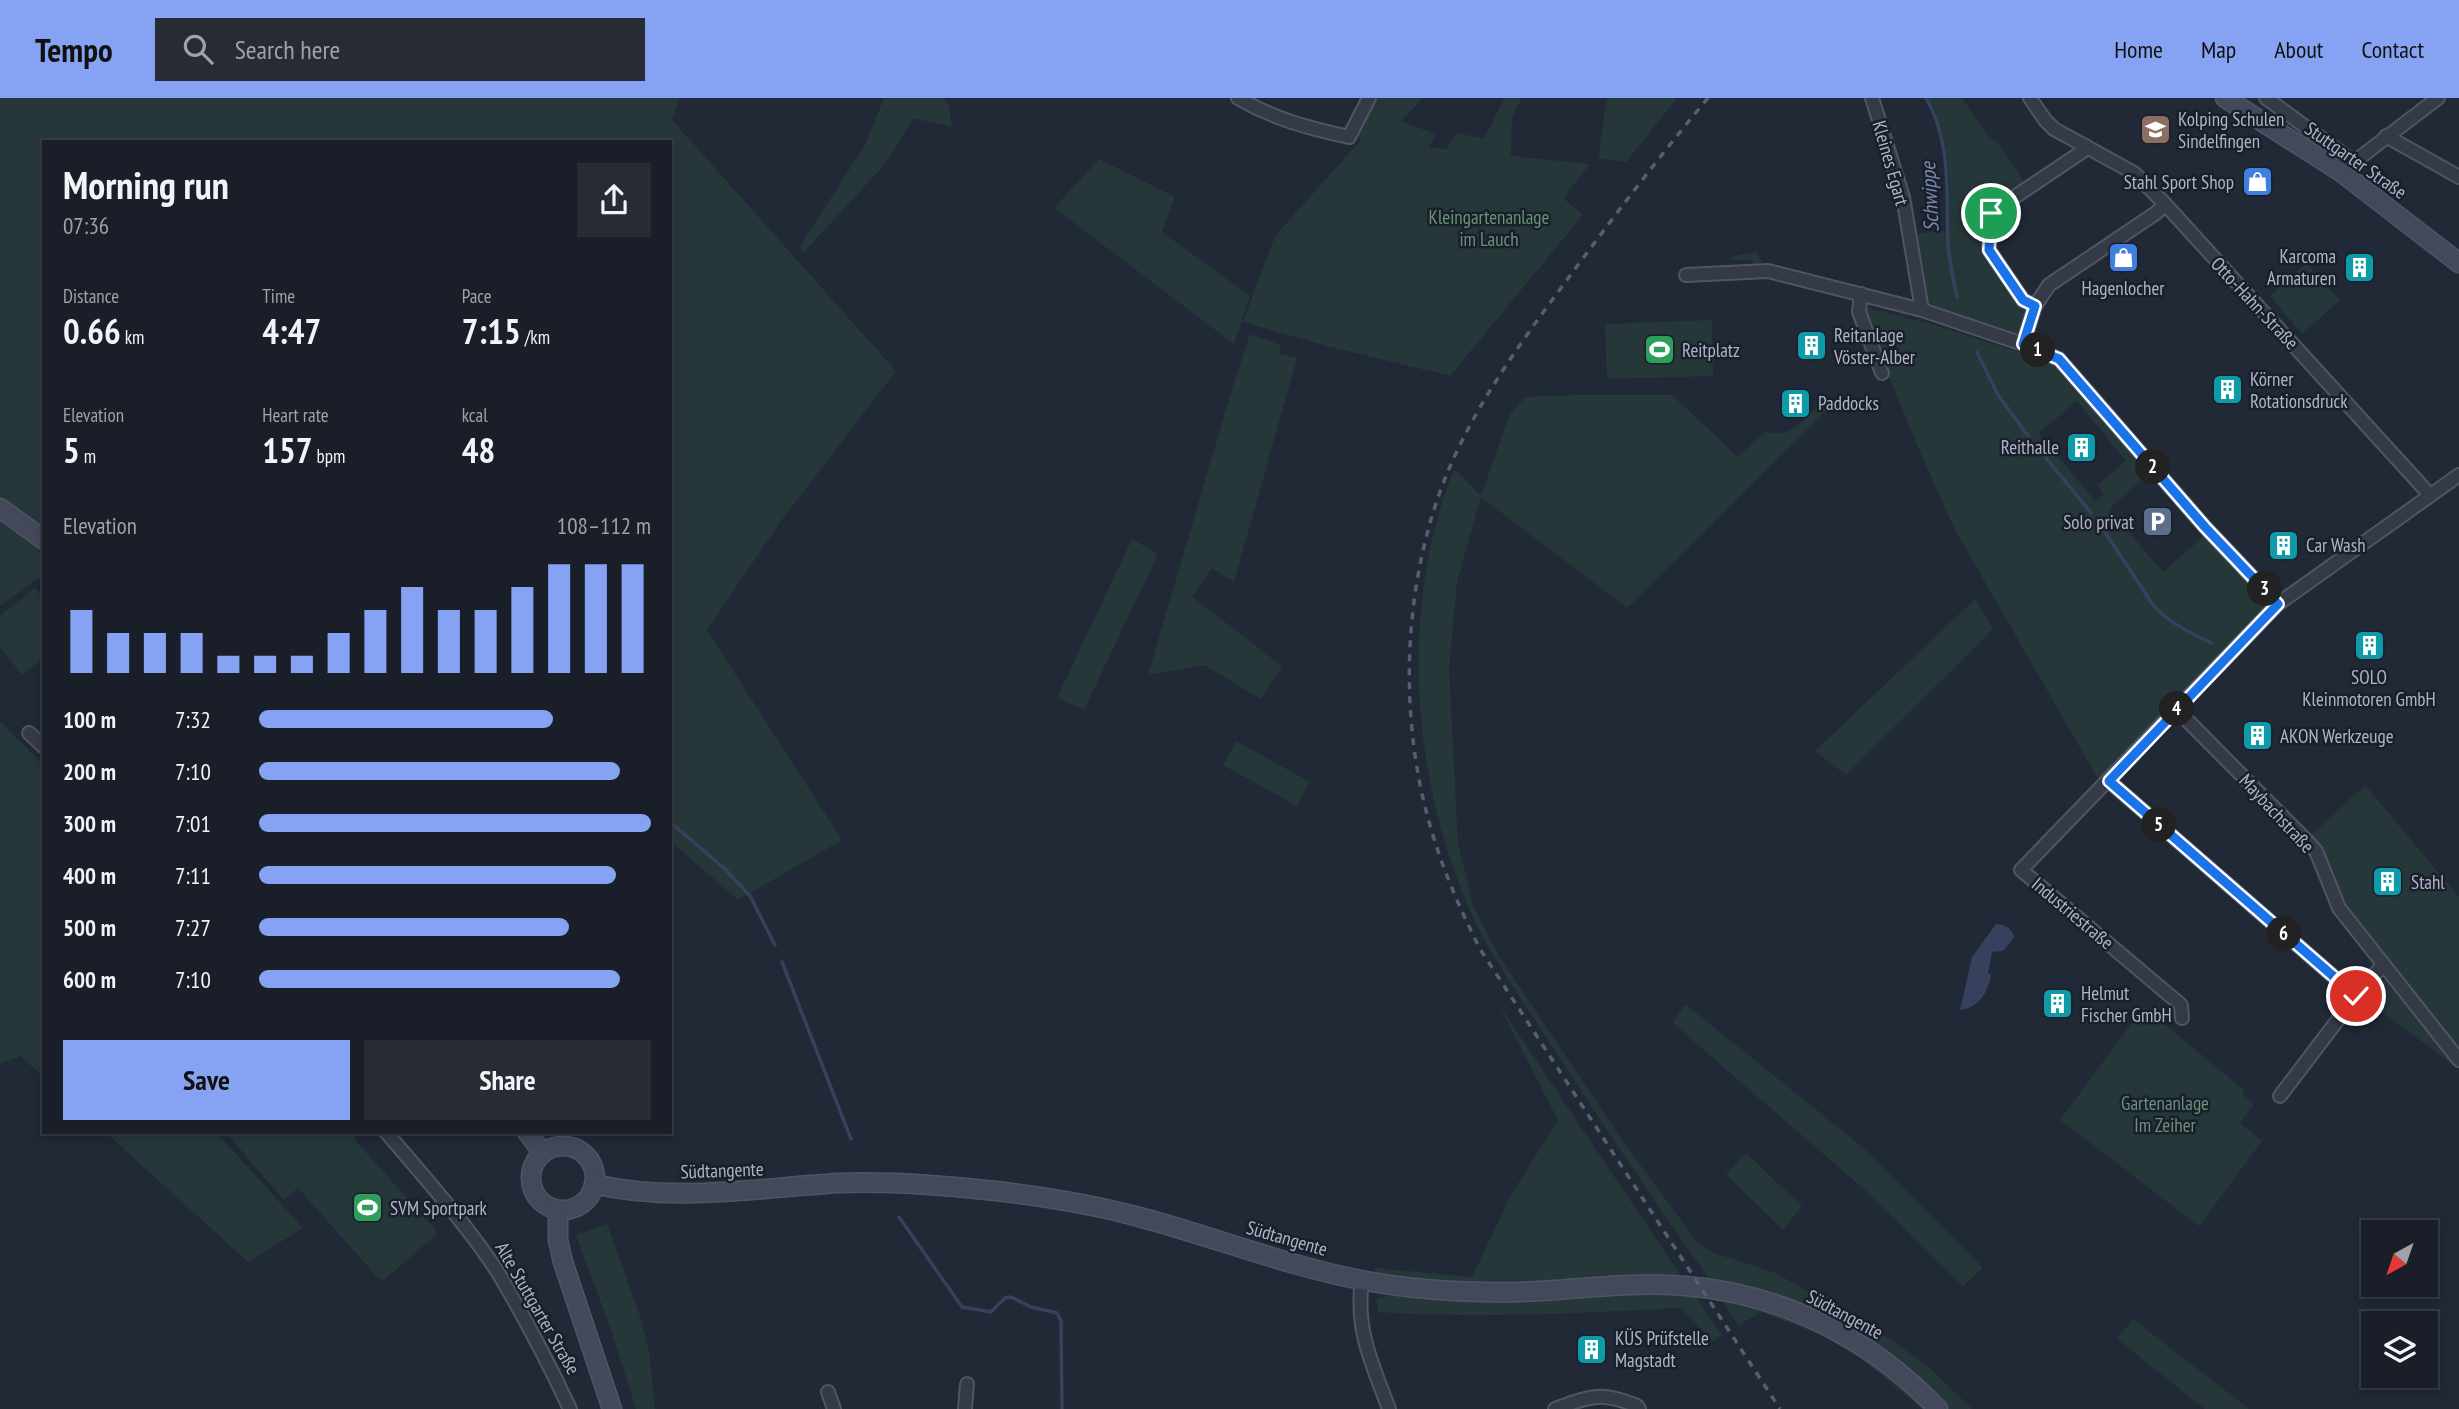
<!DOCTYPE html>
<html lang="en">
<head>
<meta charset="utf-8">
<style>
  :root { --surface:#191e28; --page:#262b34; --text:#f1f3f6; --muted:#9fa2a8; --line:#373c45; --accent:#85a3f2 }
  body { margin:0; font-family:"PT Sans Narrow",sans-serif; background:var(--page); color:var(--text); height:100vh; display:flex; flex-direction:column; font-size:26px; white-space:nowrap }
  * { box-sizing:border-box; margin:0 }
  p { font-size:23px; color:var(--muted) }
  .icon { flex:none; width:38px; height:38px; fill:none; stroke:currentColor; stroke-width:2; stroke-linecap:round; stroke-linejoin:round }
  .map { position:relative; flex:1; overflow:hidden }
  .side { position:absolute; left:42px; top:42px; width:630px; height:994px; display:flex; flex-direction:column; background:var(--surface); border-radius:0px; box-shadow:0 4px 10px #0003,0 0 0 2px var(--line) }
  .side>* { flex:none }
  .needle { width:46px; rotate:220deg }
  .controls { position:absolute; left:2361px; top:1122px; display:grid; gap:14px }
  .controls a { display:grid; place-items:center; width:77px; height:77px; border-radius:0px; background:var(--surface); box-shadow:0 4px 10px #0003,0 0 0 2px var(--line); font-size:35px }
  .pin { position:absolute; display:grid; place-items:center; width:60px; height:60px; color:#fff; margin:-30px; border:4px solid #fff; border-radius:50%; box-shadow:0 2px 7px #0007 }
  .km { position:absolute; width:35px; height:35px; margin:-18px; border-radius:50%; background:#222; color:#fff; font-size:19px; line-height:35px; text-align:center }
  .round { display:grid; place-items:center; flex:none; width:74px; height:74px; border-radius:0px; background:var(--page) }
  .summary { display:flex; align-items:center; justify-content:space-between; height:119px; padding:0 21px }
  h1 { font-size:38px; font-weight:700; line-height:52px }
  .stats { display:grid; grid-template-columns:repeat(3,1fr); gap:10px; height:119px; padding:7px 21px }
  .stats div { display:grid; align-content:center }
  .stats b { font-size:35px; font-weight:700 }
  .stats small { font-size:19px; font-weight:400 }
  .stats p { font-size:19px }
  .chart { height:196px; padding:14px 21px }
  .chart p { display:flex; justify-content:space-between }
  .chart svg { width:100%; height:126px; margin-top:7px; stroke:var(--accent); stroke-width:6 }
  .button { display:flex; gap:14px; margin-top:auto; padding:14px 21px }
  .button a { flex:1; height:80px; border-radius:0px; background:var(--accent); color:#111; font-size:28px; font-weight:700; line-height:80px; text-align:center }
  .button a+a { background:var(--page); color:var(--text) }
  ul { padding:0 21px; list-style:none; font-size:23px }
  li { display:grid; grid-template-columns:112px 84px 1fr; align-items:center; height:52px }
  li i { height:18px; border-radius:9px; background:var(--accent) }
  header { display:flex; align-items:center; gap:42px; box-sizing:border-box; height:98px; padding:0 35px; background:var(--accent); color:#111 }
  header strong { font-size:33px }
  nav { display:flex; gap:38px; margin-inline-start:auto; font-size:24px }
  .search { width:490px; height:63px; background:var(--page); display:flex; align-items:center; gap:18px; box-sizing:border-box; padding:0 24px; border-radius:0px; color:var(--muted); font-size:26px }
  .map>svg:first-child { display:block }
</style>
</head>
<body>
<header>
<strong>Tempo</strong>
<div class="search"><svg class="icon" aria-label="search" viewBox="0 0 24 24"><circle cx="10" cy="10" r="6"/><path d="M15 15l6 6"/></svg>Search here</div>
<nav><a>Home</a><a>Map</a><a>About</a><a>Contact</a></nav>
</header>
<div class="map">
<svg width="2459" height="1311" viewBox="0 0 2459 1311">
  <rect width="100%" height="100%" fill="#212836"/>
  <g fill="#26373a" fill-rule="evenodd">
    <polygon points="0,0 680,0 672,22 896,273 781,423 707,532 842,742 738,802 670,743 670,44 44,44 44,487 38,480 0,508"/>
    <polygon points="884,0 944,0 949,8 952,29 913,20 886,65 803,155 800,148 865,47"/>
    <polygon points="1372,0 1423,0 1401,23 1436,36 1428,50 1446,51 1457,35 1484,41 1504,0 1522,0 1512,19 1511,58 1590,66 1563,100 1583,117 1450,278 1327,248 1243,224 1275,138 1360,43 1357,30"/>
    <polygon points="1607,0 1677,0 1626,64 1598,60"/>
    <path d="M1928 0H1962L1990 41 1996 42 2027 88 1988 115 1986 153 2027 214 2019 237 1930 211 1917 136 1950 132C1949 87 1952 40 1928 0Z"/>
    <polygon points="1099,61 1175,99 1162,134 1250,198 1234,246 1054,110"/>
    <polygon points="1756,153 1762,164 1759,170 1750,162 1731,162 1731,159"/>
    <polygon points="2306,165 2340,202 2302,236 2270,198"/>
    <path d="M1868 210 1931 226 2060 267 2277 501 2098 681 1955 432 1917 347 1865 220ZM2077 303 2126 363 2097 387 2104 396 2095 403 2039 335ZM2149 375 2205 437 2163 474 2109 411Z"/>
    <polygon points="1712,222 1713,278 1607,281 1605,226"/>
    <polygon points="1250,236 1280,247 1280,256 1297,260 1234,484 1212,470 1192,499 1282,568 1261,601 1204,567 1148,577 1231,294"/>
    <path d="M1572 297H1672L1738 359 1766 333C1788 342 1803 322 1818 308L1829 310 1627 510 1481 399 1457 484 1449 570 1458 745 1473 807 1499 858 1624 1045 1698 1145 1714 1155 1776 1175 1895 1244 1932 1272 1972 1311H1949C1896 1255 1831 1210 1756 1191 1740 1187 1724 1185 1709 1181 1653 1102 1599 1021 1546 939 1519 896 1488 855 1468 808 1411 675 1400 509 1453 373H1457L1481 398 1509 318 1525 299Z"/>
    <polygon points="1132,441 1158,456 1084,612 1057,600"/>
    <polygon points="35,490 44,501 44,559 22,577 0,549 0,518"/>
    <polygon points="1975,501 1993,531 1846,677 1815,653"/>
    <polygon points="0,623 44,668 44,979 20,958 0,966"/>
    <polygon points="1236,643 1310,684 1297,708 1223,667"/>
    <polygon points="2365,687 2459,799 2459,971 2368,904 2385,881 2334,810 2306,742"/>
    <polygon points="1497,904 1681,1178 1487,1188 1419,1182 1375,1175 1375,1170 1472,1179 1511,1097 1558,1022"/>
    <polygon points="1685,906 1860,1047 1983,1170 1963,1188 1866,1093 1673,925"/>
    <polygon points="2144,909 2245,993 2242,997 2254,1006 2240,1025 2262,1043 2199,1128 2060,1022"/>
    <polygon points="105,1034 216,1034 303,1130 248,1164"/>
    <polygon points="225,1034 360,1034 354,1041 436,1132 436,1137 384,1182 379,1181 298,1090 284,1102"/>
    <polygon points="1746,1055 1802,1108 1783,1132 1726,1076"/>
    <polygon points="607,1126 639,1215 649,1253 655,1311 636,1311 610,1229 576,1137"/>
    <path d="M1691 1192 1722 1237 1713 1243 1681 1210C1580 1215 1479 1221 1378 1214L1377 1201 1393 1196 1454 1203Z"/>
    <polygon points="1718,1197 1777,1213 1849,1244 1930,1311 1922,1311 1861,1261 1819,1236 1761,1214 1739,1227"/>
    <polygon points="2133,1221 2249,1311 2205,1311 2117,1241"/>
  </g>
  <path fill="#36415d" d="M1996 826C2006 827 2012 830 2014 840L2003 853 1992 854 1988 875 1991 877C1988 894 1979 910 1960 912L1972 859Z"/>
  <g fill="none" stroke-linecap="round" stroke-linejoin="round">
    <g stroke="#36415d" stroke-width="3.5">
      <path d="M1926 0C1952 44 1946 96 1948 145 1949 163 1953 181 1957 199"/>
      <polyline points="1977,254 1998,297 2029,339"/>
      <polyline points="2034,345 2091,415"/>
      <path d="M2099 425 2153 507C2169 525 2189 534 2211 545"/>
      <polyline points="670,724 725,771 750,798 775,847"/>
      <polyline points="782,864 851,1041"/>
      <polyline points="899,1119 962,1209 991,1214 1005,1200 1011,1199 1031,1209 1057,1215 1061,1223 1062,1311"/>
    </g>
    <defs>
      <g id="street">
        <path d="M1238 0C1274 21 1308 30 1349 39L1369 0"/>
        <polyline points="1872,0 1903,99 1922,212"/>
        <polyline points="2030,0 2045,22 2054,31 2134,75 2165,106"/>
        <polyline points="2266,0 2354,64"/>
        <polyline points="2386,38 2459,79"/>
        <polyline points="2341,74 2438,0"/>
        <polyline points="1686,177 1768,173 1922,212 2023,246 2059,261 2205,429 2278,506"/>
        <polyline points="1861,196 1859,214 1882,275"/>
        <polyline points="2035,208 2023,202 1989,152 1991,115 2083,53 2086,48"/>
        <polyline points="2023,246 2035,208 2049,187 2156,115 2165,106 2430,397"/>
        <polyline points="2176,611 2306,742 2316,753 2339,810 2459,962"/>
        <polyline points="29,635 44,649"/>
        <polyline points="2109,683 2356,898"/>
        <polyline points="2182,920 2181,907 2021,772 2278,506 2459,377"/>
        <polyline points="2280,998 2356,898 2383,867"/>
        <path d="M386 1034C424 1079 465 1124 497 1173 524 1218 548 1264 570 1311"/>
        <path d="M1362 1182C1355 1232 1372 1265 1389 1311"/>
        <polyline points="828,1294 834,1311"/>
        <polyline points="965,1311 967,1286"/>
        <path d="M1555 1311C1590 1298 1601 1293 1637 1308L1639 1311"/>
      </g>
      <g id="secondary">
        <polyline points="2225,0 2341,74 2459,165"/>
        <polyline points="0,410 44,442"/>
        <polyline points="527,1034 542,1054"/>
        <circle cx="563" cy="1080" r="32"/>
        <path d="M594 1086C674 1105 758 1090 838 1085 869 1084 899 1085 929 1087 1002 1092 1073 1101 1143 1120 1217 1140 1290 1169 1366 1183 1416 1192 1467 1195 1519 1194 1575 1192 1630 1183 1686 1188 1784 1196 1871 1241 1938 1311"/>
        <polyline points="558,1112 558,1142 563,1164 612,1311"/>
      </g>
    </defs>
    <use href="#street" stroke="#4f5562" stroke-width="16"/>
    <use href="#secondary" stroke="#4f5562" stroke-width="21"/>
    <use href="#street" stroke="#353a47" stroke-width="12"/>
    <use href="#secondary" stroke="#43495a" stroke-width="18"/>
    <path stroke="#575e6e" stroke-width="3.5" stroke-dasharray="7 7" stroke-linecap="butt" d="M1708 0C1662 55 1618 113 1575 171 1524 240 1471 310 1441 391 1402 498 1399 626 1432 734 1444 775 1461 813 1480 851L1780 1311"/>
  </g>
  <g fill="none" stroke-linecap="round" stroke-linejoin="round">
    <defs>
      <polyline id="route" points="1991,115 1989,152 2023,202 2035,208 2023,246 2059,261 2205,429 2278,506 2109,683 2356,898"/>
    </defs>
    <use href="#route" stroke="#fff" stroke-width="14"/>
    <use href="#route" stroke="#1a73e8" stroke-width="9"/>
  </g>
  <defs>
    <symbol id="school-square" viewBox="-11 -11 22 22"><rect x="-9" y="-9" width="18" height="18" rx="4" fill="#8d6e63" stroke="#1a1f2c"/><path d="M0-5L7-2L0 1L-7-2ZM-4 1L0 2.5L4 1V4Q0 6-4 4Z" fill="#fff"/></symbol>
    <symbol id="shop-square" viewBox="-11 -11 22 22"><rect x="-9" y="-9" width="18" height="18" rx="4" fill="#3f7fe0" stroke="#1a1f2c"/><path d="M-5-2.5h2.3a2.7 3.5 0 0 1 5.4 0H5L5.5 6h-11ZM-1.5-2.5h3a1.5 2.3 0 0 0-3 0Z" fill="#fff"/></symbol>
    <symbol id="building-square" viewBox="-11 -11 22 22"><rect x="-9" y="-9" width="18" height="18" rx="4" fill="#0f9aa8" stroke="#1a1f2c"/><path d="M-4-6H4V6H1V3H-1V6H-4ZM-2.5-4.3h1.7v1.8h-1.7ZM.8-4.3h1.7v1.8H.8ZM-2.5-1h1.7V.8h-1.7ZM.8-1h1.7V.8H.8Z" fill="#fff"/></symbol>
    <symbol id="stadium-square" viewBox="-11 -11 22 22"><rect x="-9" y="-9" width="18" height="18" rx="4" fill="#2e9e5b" stroke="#1a1f2c"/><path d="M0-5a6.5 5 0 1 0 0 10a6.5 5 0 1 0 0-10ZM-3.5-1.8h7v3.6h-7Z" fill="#fff"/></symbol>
    <symbol id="parking-square" viewBox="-11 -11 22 22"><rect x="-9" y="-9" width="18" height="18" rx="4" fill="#5c6f8a" stroke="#1a1f2c"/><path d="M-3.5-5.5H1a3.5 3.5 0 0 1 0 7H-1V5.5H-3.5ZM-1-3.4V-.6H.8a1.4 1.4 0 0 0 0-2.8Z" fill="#fff"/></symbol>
  </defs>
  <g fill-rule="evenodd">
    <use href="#school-square" x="2138" y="14" width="35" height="35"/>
    <use href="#shop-square" x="2240" y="66" width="35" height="35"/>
    <use href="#shop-square" x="2106" y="142" width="35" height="35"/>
    <use href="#building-square" x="2342" y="152" width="35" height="35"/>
    <use href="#building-square" x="1794" y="230" width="35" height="35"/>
    <use href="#stadium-square" x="1642" y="234" width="35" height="35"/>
    <use href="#building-square" x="2210" y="274" width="35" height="35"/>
    <use href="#building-square" x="1778" y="288" width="35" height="35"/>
    <use href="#building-square" x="2064" y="332" width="35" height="35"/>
    <use href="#parking-square" x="2140" y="406" width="35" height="35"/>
    <use href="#building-square" x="2266" y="430" width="35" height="35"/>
    <use href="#building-square" x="2352" y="530" width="35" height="35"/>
    <use href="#building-square" x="2240" y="620" width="35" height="35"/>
    <use href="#building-square" x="2370" y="766" width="35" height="35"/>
    <use href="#building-square" x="2040" y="888" width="35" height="35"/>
    <use href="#stadium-square" x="350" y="1092" width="35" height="35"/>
    <use href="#building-square" x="1574" y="1234" width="35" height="35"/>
  </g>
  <g text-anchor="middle" stroke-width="5" stroke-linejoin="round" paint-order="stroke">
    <g font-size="19" fill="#afb5c4" stroke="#1a1f2c" text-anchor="start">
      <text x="2178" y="28">Kolping Schulen<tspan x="2178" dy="22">Sindelfingen</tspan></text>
      <text x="2234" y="91" text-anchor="end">Stahl Sport Shop</text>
      <text x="2336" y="165" text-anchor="end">Karcoma<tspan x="2336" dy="22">Armaturen</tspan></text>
      <text x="2123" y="197" text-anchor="middle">Hagenlocher</text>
      <text x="1834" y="244">Reitanlage<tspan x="1834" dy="22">Vöster-Alber</tspan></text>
      <text x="1682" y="259">Reitplatz</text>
      <text x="2250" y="288">Körner<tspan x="2250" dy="22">Rotationsdruck</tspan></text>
      <text x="1818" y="312">Paddocks</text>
      <text x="2059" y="356" text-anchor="end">Reithalle</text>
      <text x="2134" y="431" text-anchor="end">Solo privat</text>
      <text x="2306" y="454">Car Wash</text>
      <text x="2369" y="586" text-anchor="middle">SOLO<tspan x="2369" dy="22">Kleinmotoren GmbH</tspan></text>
      <text x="2280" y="645">AKON Werkzeuge</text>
      <text x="2411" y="791">Stahl</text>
      <text x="2081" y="902">Helmut<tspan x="2081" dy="22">Fischer GmbH</tspan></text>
      <text x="390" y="1117">SVM Sportpark</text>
      <text x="1615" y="1247">KÜS Prüfstelle<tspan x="1615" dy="22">Magstadt</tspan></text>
    </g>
    <g font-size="19" fill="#afb5c4" stroke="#1a1f2c">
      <text transform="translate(2356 62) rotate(35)" y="7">Stuttgarter Straße</text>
      <text transform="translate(1891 65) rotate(74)" y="7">Kleines Egart</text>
      <text transform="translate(2255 205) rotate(47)" y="7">Otto-Hahn-Straße</text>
      <text transform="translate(2277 715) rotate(47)" y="7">Maybachstraße</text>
      <text transform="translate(2073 815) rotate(40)" y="7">Industriestraße</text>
      <text transform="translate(722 1072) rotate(-2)" y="7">Südtangente</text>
      <text transform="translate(1287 1140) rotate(16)" y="7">Südtangente</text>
      <text transform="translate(538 1210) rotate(60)" y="7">Alte Stuttgarter Straße</text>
      <text transform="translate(1845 1216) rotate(28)" y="7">Südtangente</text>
    </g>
    <g font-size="19" fill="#689376" stroke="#1a1f2c">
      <text x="1489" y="126">Kleingartenanlage<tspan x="1489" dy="22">im Lauch</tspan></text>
      <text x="2165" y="1012">Gartenanlage<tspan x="2165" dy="22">Im Zeiher</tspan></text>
    </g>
    <g font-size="21" font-style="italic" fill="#7888aa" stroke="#1a1f2c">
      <text transform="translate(1930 99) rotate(-93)" y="7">Schwippe</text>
    </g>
  </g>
</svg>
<div class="controls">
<a><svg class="needle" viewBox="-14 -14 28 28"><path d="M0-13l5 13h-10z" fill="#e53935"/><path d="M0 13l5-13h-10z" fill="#9fa2a8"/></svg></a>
<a><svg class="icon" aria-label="layers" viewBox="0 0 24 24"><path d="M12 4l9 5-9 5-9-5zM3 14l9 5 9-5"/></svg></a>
</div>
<div class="pin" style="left:1991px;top:115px;background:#1e9e55"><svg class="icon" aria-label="arrive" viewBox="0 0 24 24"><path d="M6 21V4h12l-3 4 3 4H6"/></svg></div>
<div class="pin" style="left:2356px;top:898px;background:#d93025"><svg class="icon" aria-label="check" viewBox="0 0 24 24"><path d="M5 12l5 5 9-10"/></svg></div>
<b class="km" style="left:2038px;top:252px">1</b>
<b class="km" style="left:2153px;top:369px">2</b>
<b class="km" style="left:2265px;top:491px">3</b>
<b class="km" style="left:2177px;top:611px">4</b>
<b class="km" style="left:2159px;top:727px">5</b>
<b class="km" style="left:2284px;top:836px">6</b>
<section class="side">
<div class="summary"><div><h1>Morning run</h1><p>07:36</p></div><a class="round"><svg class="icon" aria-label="share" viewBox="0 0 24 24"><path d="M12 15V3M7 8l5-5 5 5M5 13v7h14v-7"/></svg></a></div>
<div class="stats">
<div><p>Distance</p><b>0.66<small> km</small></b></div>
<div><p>Time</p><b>4:47</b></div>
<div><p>Pace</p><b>7:15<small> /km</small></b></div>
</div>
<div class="stats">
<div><p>Elevation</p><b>5<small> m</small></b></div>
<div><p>Heart rate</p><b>157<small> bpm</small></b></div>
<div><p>kcal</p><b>48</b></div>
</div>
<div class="chart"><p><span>Elevation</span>108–112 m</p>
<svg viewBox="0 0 160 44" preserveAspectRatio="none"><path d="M5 44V22M15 44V30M25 44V30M35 44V30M45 44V38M55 44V38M65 44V38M75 44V30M85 44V22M95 44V14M105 44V22M115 44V22M125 44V14M135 44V6M145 44V6M155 44V6"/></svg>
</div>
<ul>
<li><b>100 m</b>7:32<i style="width:75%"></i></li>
<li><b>200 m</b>7:10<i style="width:92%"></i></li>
<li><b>300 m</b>7:01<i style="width:100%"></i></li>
<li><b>400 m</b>7:11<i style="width:91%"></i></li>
<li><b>500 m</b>7:27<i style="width:79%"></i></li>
<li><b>600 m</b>7:10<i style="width:92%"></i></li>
</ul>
<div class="button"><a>Save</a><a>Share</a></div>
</section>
</div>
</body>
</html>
